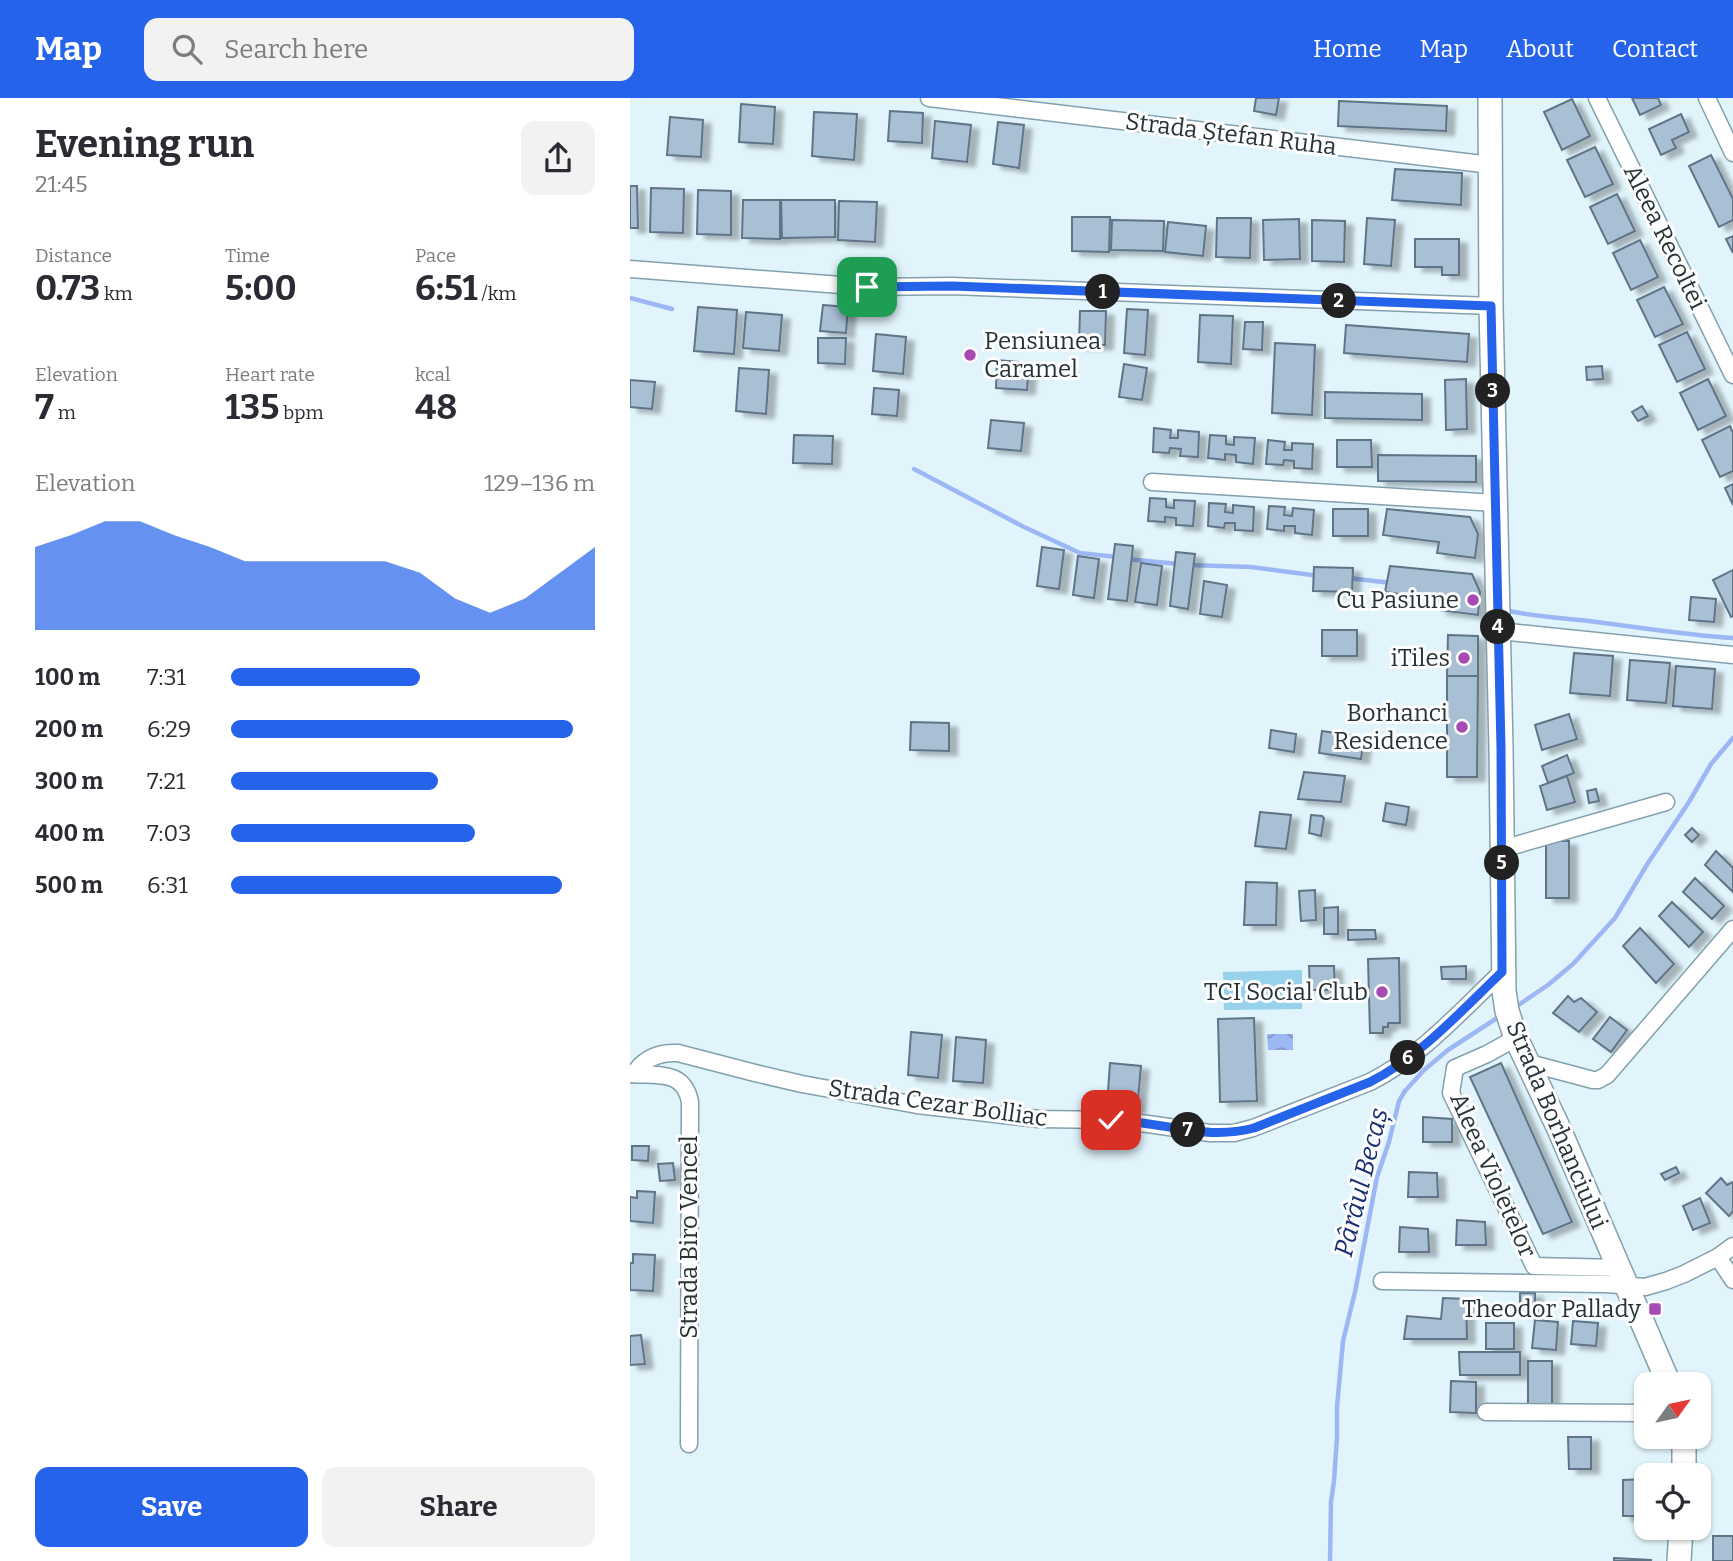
<!DOCTYPE html>
<html lang="en">
<head>
<meta charset="utf-8">
<style>
  :root { --surface:#fff; --page:#f2f2f3; --text:#2b2b33; --muted:#7c7c81; --accent:#2563eb }
  body { margin:0; font-family:Bitter,serif; background:var(--page); color:var(--text); height:100vh; display:flex; flex-direction:column; font-size:26px; white-space:nowrap }
  * { box-sizing:border-box; margin:0 }
  p { font-size:23px; color:var(--muted) }
  .icon { flex:none; width:38px; height:38px; fill:none; stroke:currentColor; stroke-width:2; stroke-linecap:round; stroke-linejoin:round }
  .map { position:relative; flex:1; overflow:hidden }
  .drawer { display:flex; flex-direction:column; background:var(--surface); width:630px }
  .drawer>* { flex:none }
  .needle { width:46px; rotate:57deg }
  .buttons { position:absolute; left:1004px; top:1274px; display:grid; gap:14px }
  .buttons a { display:grid; place-items:center; width:77px; height:77px; border-radius:14px; background:var(--surface); box-shadow:0 2px 5px #0004; font-size:35px }
  .pin { position:absolute; display:grid; place-items:center; width:60px; height:60px; color:#fff; margin:-30px; border-radius:14px; box-shadow:0 4px 10px #0006 }
  .km { position:absolute; width:35px; height:35px; margin:-18px; border-radius:50%; background:#222; color:#fff; font-size:19px; line-height:35px; text-align:center }
  .round { display:grid; place-items:center; flex:none; width:74px; height:74px; border-radius:14px; background:var(--page) }
  .headline { display:flex; align-items:center; justify-content:space-between; height:119px; padding:0 35px }
  h1 { font-size:38px; font-weight:700; line-height:52px }
  .figures { display:grid; grid-template-columns:repeat(3,1fr); gap:10px; height:119px; padding:7px 35px }
  .figures div { display:grid; align-content:center }
  .figures b { font-size:35px; font-weight:700 }
  .figures small { font-size:19px; font-weight:400 }
  .figures p { font-size:19px }
  .chart { height:196px; padding:14px 35px }
  .chart p { display:flex; justify-content:space-between }
  .chart svg { width:100%; height:126px; margin-top:7px; fill:var(--accent); opacity:.7 }
  .primary-button { display:flex; gap:14px; margin-top:auto; padding:14px 35px }
  .primary-button a { flex:1; height:80px; border-radius:14px; background:var(--accent); color:#fff; font-size:28px; font-weight:700; line-height:80px; text-align:center }
  .primary-button a+a { background:var(--page); color:var(--text) }
  ul { padding:0 35px; list-style:none; font-size:23px }
  li { display:grid; grid-template-columns:112px 84px 1fr; align-items:center; height:52px }
  li i { height:18px; border-radius:9px; background:var(--accent) }
  header { display:flex; align-items:center; gap:42px; box-sizing:border-box; height:98px; padding:0 35px; background:var(--accent); color:#fff }
  header strong { font-size:33px }
  nav { display:flex; gap:38px; margin-inline-start:auto; font-size:24px }
  .search { width:490px; height:63px; background:var(--page); display:flex; align-items:center; gap:18px; box-sizing:border-box; padding:0 24px; border-radius:14px; color:var(--muted); font-size:26px }
  main { display:flex; flex:1; min-height:0 }
  .map>svg:first-child { display:block }
</style>
</head>
<body>
<header>
<strong>Map</strong>
<div class="search"><svg class="icon" aria-label="search" viewBox="0 0 24 24"><circle cx="10" cy="10" r="6"/><path d="M15 15l6 6"/></svg>Search here</div>
<nav><a>Home</a><a>Map</a><a>About</a><a>Contact</a></nav>
</header>
<main>
<section class="drawer">
<div class="headline"><div><h1>Evening run</h1><p>21:45</p></div><a class="round"><svg class="icon" aria-label="share" viewBox="0 0 24 24"><path d="M12 15V3M7 8l5-5 5 5M5 13v7h14v-7"/></svg></a></div>
<div class="figures">
<div><p>Distance</p><b>0.73<small> km</small></b></div>
<div><p>Time</p><b>5:00</b></div>
<div><p>Pace</p><b>6:51<small> /km</small></b></div>
</div>
<div class="figures">
<div><p>Elevation</p><b>7<small> m</small></b></div>
<div><p>Heart rate</p><b>135<small> bpm</small></b></div>
<div><p>kcal</p><b>48</b></div>
</div>
<div class="chart"><p><span>Elevation</span>129–136 m</p>
<svg viewBox="0 0 160 44" preserveAspectRatio="none"><path d="M0 44V15L10 11L20 6L30 6L40 11L50 15L60 20L70 20L80 20L90 20L100 20L110 24L120 33L130 38L140 33L150 24L160 15V44z"/></svg>
</div>
<ul>
<li><b>100 m</b>7:31<i style="width:52%"></i></li>
<li><b>200 m</b>6:29<i style="width:94%"></i></li>
<li><b>300 m</b>7:21<i style="width:57%"></i></li>
<li><b>400 m</b>7:03<i style="width:67%"></i></li>
<li><b>500 m</b>6:31<i style="width:91%"></i></li>
</ul>
<div class="primary-button"><a>Save</a><a>Share</a></div>
</section>
<div class="map">
<svg width="1103" height="1463" viewBox="0 0 1103 1463">
  <defs>
    <pattern id="water-waves" width="16" height="10" patternUnits="userSpaceOnUse" patternTransform="scale(1.75)"><rect width="16" height="10" fill="#9cb7f3"/><path d="M0 5q4-4 8 0t8 0" fill="none" stroke="#7f95c6"/></pattern>
    <filter id="shadow"><feDropShadow dx="8" dy="4.5" stdDeviation="2" flood-color="#0004"/></filter>
  </defs>
  <rect width="100%" height="100%" fill="#e1f4fc"/>
  <polygon fill="#98d1eb" points="672,872 672,911 594,912 593,874"/>
  <polygon fill="url(#water-waves)" points="637,936 663,936 663,952 638,952"/>
  <g fill="none" stroke-linecap="round" stroke-linejoin="round">
    <g stroke="#9cb7f3" stroke-width="4.5">
      <polyline points="0,200 42,211"/>
      <polyline points="284,371 394,429 450,455 487,459"/>
      <polyline points="496,461 549,466"/>
      <polyline points="558,467 621,469 689,478"/>
      <polyline points="718,480 762,485"/>
      <path d="M879 513C906 519 932 520 959 523 1007 529 1055 537 1103 540"/>
      <polyline points="884,910 918,887 943,866 985,820 1018,765 1059,704 1081,666 1103,640"/>
      <polyline points="700,1463 701,1404 704,1383 707,1339 707,1309 713,1243 725,1194 747,1079 759,1044 769,1003 775,993 794,972 818,952 870,918"/>
    </g>
  </g>
  <g fill="#a9bfd4" stroke="#5f7487" stroke-width="2" filter="url(#shadow)">
    <polygon points="626,0 649,0 646,17 624,13"/>
    <polygon points="1002,0 1028,0 1031,7 1010,17"/>
    <polygon points="942,1 960,38 932,52 914,14"/>
    <polygon points="709,3 817,8 816,33 708,28"/>
    <polygon points="111,6 145,9 143,46 109,44"/>
    <polygon points="260,13 293,15 292,45 258,43"/>
    <polygon points="184,14 227,16 224,62 182,58"/>
    <polygon points="1051,16 1059,34 1042,42 1046,50 1031,57 1019,31"/>
    <polygon points="40,19 73,22 71,59 37,57"/>
    <polygon points="305,23 341,27 337,64 302,60"/>
    <polygon points="368,24 394,27 389,70 363,66"/>
    <polygon points="965,49 983,86 955,99 937,62"/>
    <polygon points="1081,57 1103,101 1103,122 1089,129 1059,68"/>
    <polygon points="765,71 832,75 831,107 762,102"/>
    <polygon points="0,88 7,88 8,130 0,130"/>
    <polygon points="21,90 54,91 53,135 20,134"/>
    <polygon points="68,92 101,93 101,137 67,136"/>
    <polygon points="987,96 1005,133 978,146 960,109"/>
    <polygon points="113,102 150,102 150,141 112,140"/>
    <polygon points="151,102 205,102 205,139 152,140"/>
    <polygon points="209,103 247,104 245,144 208,142"/>
    <polygon points="442,119 480,119 479,154 442,153"/>
    <polygon points="587,120 621,120 620,160 586,159"/>
    <polygon points="737,120 765,122 761,168 734,166"/>
    <polygon points="669,121 670,161 634,162 633,122"/>
    <polygon points="482,122 534,123 533,153 481,152"/>
    <polygon points="682,122 715,123 714,164 682,163"/>
    <polygon points="538,124 576,128 573,158 535,154"/>
    <polygon points="1103,138 1103,155 1096,141"/>
    <polygon points="785,141 829,141 829,177 812,177 812,169 785,169"/>
    <polygon points="1010,142 1028,179 1001,192 983,155"/>
    <polygon points="1034,189 1053,226 1025,239 1007,202"/>
    <polygon points="193,207 218,209 216,235 190,233"/>
    <polygon points="68,209 107,212 104,256 64,253"/>
    <polygon points="497,211 518,212 515,257 494,255"/>
    <polygon points="450,213 476,213 475,247 449,247"/>
    <polygon points="116,214 152,217 149,253 113,250"/>
    <polygon points="570,217 603,218 601,266 568,264"/>
    <polygon points="615,224 633,224 632,252 613,251"/>
    <polygon points="716,227 839,236 837,264 714,255"/>
    <polygon points="1057,234 1075,271 1047,284 1029,247"/>
    <polygon points="246,236 276,239 273,276 243,273"/>
    <polygon points="188,240 216,240 215,266 188,265"/>
    <polygon points="645,245 685,247 682,317 642,315"/>
    <polygon points="367,262 399,265 397,292 366,290"/>
    <polygon points="494,266 517,270 512,302 489,299"/>
    <polygon points="972,268 973,281 957,282 956,269"/>
    <polygon points="109,270 139,272 136,316 106,313"/>
    <polygon points="836,281 837,331 816,332 815,282"/>
    <polygon points="1078,281 1096,318 1068,332 1050,295"/>
    <polygon points="0,282 25,284 22,311 0,309"/>
    <polygon points="244,290 269,292 267,318 242,316"/>
    <polygon points="695,294 792,296 792,322 695,320"/>
    <polygon points="1012,308 1018,318 1008,323 1002,314"/>
    <polygon points="361,322 394,325 391,353 358,350"/>
    <polygon points="1100,328 1103,335 1103,373 1090,379 1072,342"/>
    <polygon points="524,330 541,332 540,340 548,340 548,332 569,334 568,359 550,358 551,351 540,350 539,355 523,354"/>
    <polygon points="164,337 203,338 202,366 163,365"/>
    <polygon points="580,337 596,338 596,346 604,347 604,339 625,340 623,366 606,364 606,357 595,356 595,362 578,360"/>
    <polygon points="638,342 655,344 654,352 662,352 662,345 683,346 682,371 664,370 664,363 654,362 653,367 636,366"/>
    <polygon points="707,342 741,342 742,369 707,369"/>
    <polygon points="748,357 846,358 846,384 748,383"/>
    <polygon points="1103,386 1103,407 1095,390"/>
    <polygon points="520,400 536,401 536,409 544,410 544,402 565,403 563,428 546,427 546,420 535,419 535,424 518,423"/>
    <polygon points="579,405 596,406 595,414 603,415 603,407 624,409 623,433 605,432 605,425 595,425 594,430 578,428"/>
    <polygon points="639,408 655,409 654,417 662,418 663,410 684,412 682,437 665,435 665,428 654,428 654,433 637,431"/>
    <rect x="703" y="411" width="35" height="27"/>
    <polygon points="757,411 840,419 848,436 845,460 807,455 809,444 753,437"/>
    <polygon points="485,446 503,448 497,503 478,501"/>
    <polygon points="412,449 434,452 429,491 407,488"/>
    <polygon points="546,454 565,456 558,511 540,508"/>
    <polygon points="448,458 469,461 464,500 443,497"/>
    <polygon points="511,465 532,468 527,507 505,504"/>
    <polygon points="760,468 842,476 850,494 848,517 809,512 811,502 755,494"/>
    <polygon points="684,469 723,470 722,494 683,493"/>
    <polygon points="1103,472 1103,518 1101,519 1083,482"/>
    <polygon points="574,483 597,487 592,519 570,516"/>
    <polygon points="1061,499 1086,501 1084,524 1059,522"/>
    <rect x="692" y="532" width="35" height="26"/>
    <polygon points="818,537 848,538 848,578 817,578"/>
    <polygon points="944,555 983,558 980,598 940,595"/>
    <polygon points="1000,562 1040,565 1036,605 997,602"/>
    <polygon points="1046,568 1085,571 1082,611 1043,608"/>
    <polygon points="817,578 848,578 847,679 817,679"/>
    <polygon points="939,616 947,641 912,652 905,627"/>
    <polygon points="281,624 319,625 319,653 280,652"/>
    <polygon points="641,632 666,636 664,654 639,650"/>
    <polygon points="692,633 734,639 731,661 689,655"/>
    <polygon points="937,657 944,675 918,685 912,668"/>
    <polygon points="674,674 715,678 711,704 668,701"/>
    <polygon points="937,678 945,704 917,712 910,688"/>
    <polygon points="966,691 969,703 959,705 957,693"/>
    <polygon points="756,705 779,709 776,727 753,723"/>
    <polygon points="630,714 661,717 656,751 625,748"/>
    <polygon points="681,717 692,718 694,720 691,738 679,735"/>
    <polygon points="1062,730 1069,737 1062,744 1055,737"/>
    <rect x="916" y="743" width="23" height="57"/>
    <polygon points="1086,753 1103,770 1103,794 1075,767"/>
    <polygon points="1065,780 1094,808 1082,821 1053,794"/>
    <polygon points="616,784 647,785 646,827 614,827"/>
    <polygon points="685,792 686,822 671,823 669,793"/>
    <polygon points="1042,804 1073,834 1059,849 1029,818"/>
    <polygon points="708,809 708,836 694,836 694,810"/>
    <polygon points="1010,830 1044,866 1026,885 993,848"/>
    <polygon points="718,832 745,832 746,841 718,842"/>
    <polygon points="769,860 770,925 758,925 758,929 753,929 753,935 740,935 738,861"/>
    <polygon points="679,868 704,868 705,892 680,892"/>
    <polygon points="836,868 836,881 812,881 811,869"/>
    <polygon points="938,898 944,904 951,900 967,914 949,934 923,915"/>
    <polygon points="980,919 997,932 981,954 963,941"/>
    <polygon points="624,920 627,1003 590,1004 588,921"/>
    <polygon points="281,934 312,937 308,980 278,977"/>
    <polygon points="326,939 356,942 353,985 323,983"/>
    <polygon points="480,965 511,968 507,1011 477,1008"/>
    <polygon points="871,965 942,1124 913,1136 840,979"/>
    <polygon points="793,1019 822,1021 822,1044 793,1044"/>
    <polygon points="2,1048 19,1048 18,1063 2,1062"/>
    <polygon points="43,1065 45,1082 30,1083 28,1066"/>
    <polygon points="1046,1069 1049,1075 1035,1082 1031,1076"/>
    <polygon points="779,1074 807,1075 808,1099 778,1099"/>
    <polygon points="1091,1080 1097,1087 1103,1084 1103,1113 1099,1118 1076,1095"/>
    <polygon points="7,1093 25,1094 23,1125 0,1123 0,1099 7,1100"/>
    <polygon points="1070,1100 1080,1125 1063,1132 1053,1108"/>
    <polygon points="827,1122 855,1124 856,1147 826,1147"/>
    <polygon points="770,1129 798,1131 799,1154 769,1154"/>
    <polygon points="3,1156 25,1157 23,1193 0,1192 0,1165 3,1165"/>
    <rect x="890" y="1195" width="15" height="20"/>
    <polygon points="813,1200 836,1201 837,1241 774,1241 777,1218 811,1221"/>
    <polygon points="905,1222 928,1224 926,1252 902,1250"/>
    <polygon points="943,1223 968,1225 966,1248 941,1246"/>
    <rect x="856" y="1225" width="28" height="26"/>
    <polygon points="11,1237 15,1266 0,1267 0,1238"/>
    <polygon points="829,1254 890,1254 890,1277 830,1277"/>
    <rect x="898" y="1263" width="24" height="44"/>
    <polygon points="821,1283 846,1284 846,1315 820,1314"/>
    <polygon points="938,1339 961,1339 961,1371 939,1371"/>
    <polygon points="1017,1381 1017,1418 993,1418 993,1382"/>
    <rect x="1083" y="1438" width="20" height="25"/>
    <polygon points="984,1460 1021,1462 1021,1463 984,1463"/>
  </g>
  <g fill="none" stroke-linecap="round" stroke-linejoin="round">
    <defs>
      <g id="minor">
        <polyline points="299,0 861,67"/>
        <polyline points="967,0 1103,277"/>
        <polyline points="1077,0 1103,55"/>
        <polyline points="0,171 237,189 322,188 861,208"/>
        <polyline points="522,384 866,405"/>
        <polyline points="869,533 1103,557"/>
        <polyline points="872,751 1036,704"/>
        <polyline points="886,940 857,956 825,970 821,995 904,1168 988,1170"/>
        <polyline points="899,965 963,982 968,982 977,977 1103,831"/>
        <path d="M0 976C26 978 54 971 60 1004L59 1346"/>
        <path d="M4 976C14 960 29 954 48 955L125 975 172 986 287 1007 409 1021 481 1022 518 1026 580 1035H604L623 1030 740 984C790 959 832 912 872 874"/>
        <polyline points="1088,1159 1103,1182"/>
        <polyline points="752,1183 976,1186 1015,1189 1036,1183 1054,1176 1088,1159 1103,1148"/>
        <polyline points="856,1314 1017,1315"/>
      </g>
      <g id="secondary">
        <polyline points="860,0 861,208 871,650 874,893 877,913 886,940 929,1031 1039,1286"/>
        <polyline points="1054,1339 1054,1377"/>
        <polyline points="1049,1463 1051,1430"/>
      </g>
    </defs>
    <use href="#minor" stroke="#82a0ad" stroke-width="19"/>
    <use href="#secondary" stroke="#82a0ad" stroke-width="26"/>
    <use href="#minor" stroke="#fff" stroke-width="16"/>
    <use href="#secondary" stroke="#fff" stroke-width="23"/>
  </g>
  <g fill="none" stroke-linecap="round" stroke-linejoin="round">
    <defs>
      <path id="route" d="M237 189 322 188 861 208 871 650 872 874C832 912 790 959 740 984L624 1030C585 1040 557 1031 519 1026 506 1024 493 1023 481 1022"/>
    </defs>
    <use href="#route" stroke="#fff" stroke-width="14"/>
    <use href="#route" stroke="#2563eb" stroke-width="9"/>
  </g>
  <g fill="#a84ab3" stroke="#fdfdfd" stroke-width="2.5">
    <circle cx="340" cy="257" r="7"/>
    <circle cx="843" cy="502" r="7"/>
    <circle cx="834" cy="560" r="7"/>
    <circle cx="832" cy="629" r="7"/>
    <circle cx="752" cy="894" r="7"/>
    <rect x="1018" y="1204" width="14" height="14" rx="3.5"/>
  </g>
  <g text-anchor="middle" stroke-width="6" stroke-linejoin="round" paint-order="stroke">
    <g font-size="24" fill="#253237" stroke="#fdfdfd">
      <text transform="translate(601 36) rotate(7)" y="8">Strada Ștefan Ruha</text>
      <text transform="translate(1035 139) rotate(64)" y="8">Aleea Recoltei</text>
      <text transform="translate(308 1005) rotate(8)" y="8">Strada Cezar Bolliac</text>
      <text transform="translate(927 1027) rotate(67)" y="8">Strada Borhanciului</text>
      <text transform="translate(863 1077) rotate(66)" y="8">Aleea Violetelor</text>
      <text transform="translate(59 1139) rotate(-90)" y="8">Strada Biro Vencel</text>
    </g>
    <g font-size="24" fill="#253237" stroke="#fdfdfd" text-anchor="end">
      <text x="354" y="251" text-anchor="start">Pensiunea<tspan x="354" dy="28">Caramel</tspan></text>
      <text x="829" y="510">Cu Pasiune</text>
      <text x="820" y="568">iTiles</text>
      <text x="818" y="623">Borhanci<tspan x="818" dy="28">Residence</tspan></text>
      <text x="738" y="902">TCI Social Club</text>
      <text x="1011" y="1219">Theodor Pallady</text>
    </g>
    <g font-size="26" font-style="italic" fill="#172e72" stroke="#fdfdfd">
      <text transform="translate(731 1084) rotate(-76)" y="9">Pârâul Becaș</text>
    </g>
  </g>
</svg>
<div class="buttons">
<a><svg class="needle" viewBox="-14 -14 28 28"><path d="M0-13l5 13h-10z" fill="#e53935"/><path d="M0 13l5-13h-10z" fill="#7c7c81"/></svg></a>
<a><svg class="icon" aria-label="locate" viewBox="0 0 24 24"><circle cx="12" cy="12" r="6"/><path d="M12 2v4M12 18v4M2 12h4M18 12h4"/></svg></a>
</div>
<div class="pin" style="left:237px;top:189px;background:#1e9e55"><svg class="icon" aria-label="arrive" viewBox="0 0 24 24"><path d="M6 21V4h12l-3 4 3 4H6"/></svg></div>
<div class="pin" style="left:481px;top:1022px;background:#d93025"><svg class="icon" aria-label="check" viewBox="0 0 24 24"><path d="M5 12l5 5 9-10"/></svg></div>
<b class="km" style="left:473px;top:194px">1</b>
<b class="km" style="left:709px;top:203px">2</b>
<b class="km" style="left:863px;top:293px">3</b>
<b class="km" style="left:868px;top:529px">4</b>
<b class="km" style="left:872px;top:765px">5</b>
<b class="km" style="left:778px;top:960px">6</b>
<b class="km" style="left:558px;top:1032px">7</b>
</div>
</main>
</body>
</html>
